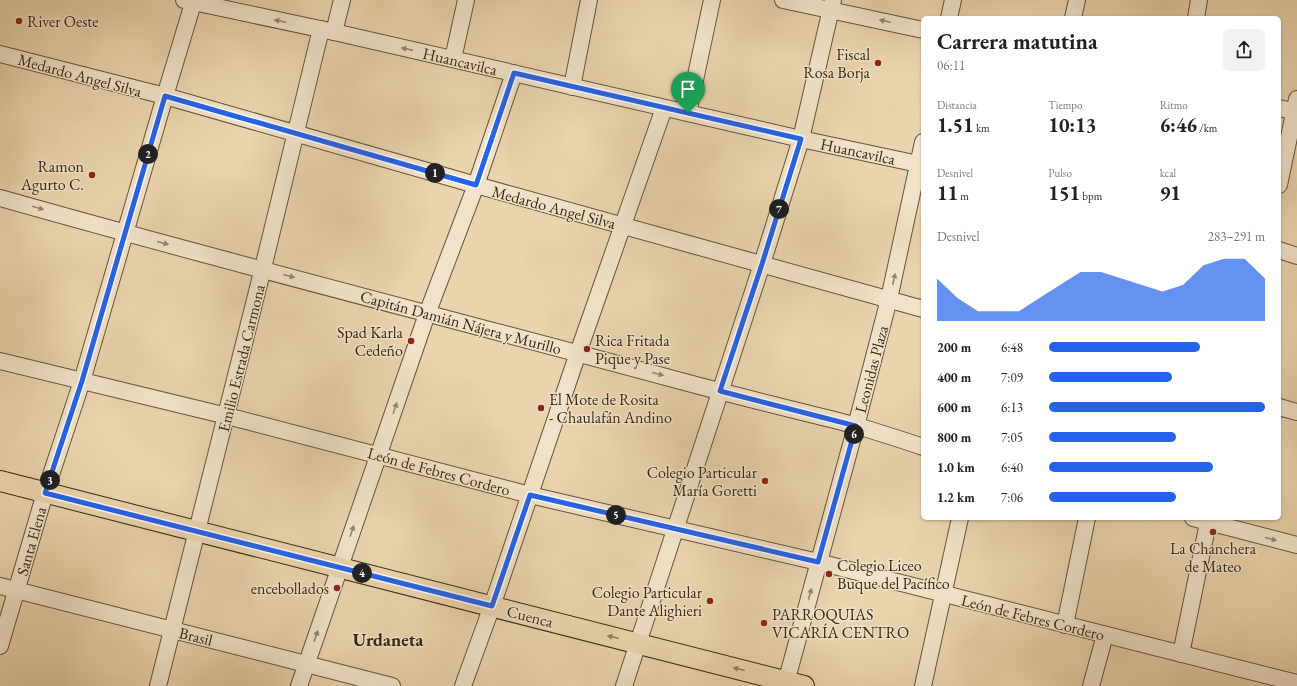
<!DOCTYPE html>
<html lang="es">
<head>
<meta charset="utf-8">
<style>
  :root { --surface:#fff; --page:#f2f2f2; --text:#222; --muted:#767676; --accent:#2563eb }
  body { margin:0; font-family:"EB Garamond",serif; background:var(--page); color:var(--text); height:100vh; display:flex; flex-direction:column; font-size:15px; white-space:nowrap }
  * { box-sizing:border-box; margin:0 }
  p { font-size:13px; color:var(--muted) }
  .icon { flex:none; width:22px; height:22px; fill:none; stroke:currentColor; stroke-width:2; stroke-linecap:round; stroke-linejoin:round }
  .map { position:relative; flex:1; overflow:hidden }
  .side { position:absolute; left:921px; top:16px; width:360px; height:504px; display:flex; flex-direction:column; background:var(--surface); border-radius:6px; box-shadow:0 1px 3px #0004 }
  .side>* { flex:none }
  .pin { position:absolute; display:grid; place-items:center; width:34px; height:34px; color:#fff; margin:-41px -17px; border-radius:50% 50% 50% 0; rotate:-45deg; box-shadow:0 0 4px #0007 }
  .pin .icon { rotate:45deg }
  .km { position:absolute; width:20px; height:20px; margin:-10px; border-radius:50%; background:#222; color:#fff; font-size:11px; line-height:20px; text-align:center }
  .round { display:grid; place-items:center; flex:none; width:42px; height:42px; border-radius:6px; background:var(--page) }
  .summary { display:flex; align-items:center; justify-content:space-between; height:68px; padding:0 16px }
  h1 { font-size:22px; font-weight:700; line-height:30px }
  .figures { display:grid; grid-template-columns:repeat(3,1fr); gap:6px; height:68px; padding:4px 16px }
  .figures div { display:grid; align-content:center }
  .figures b { font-size:20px; font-weight:700 }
  .figures small { font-size:11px; font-weight:400 }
  .figures p { font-size:11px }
  .chart { height:112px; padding:8px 16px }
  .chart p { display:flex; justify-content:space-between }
  .chart svg { width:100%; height:72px; margin-top:4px; fill:var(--accent); opacity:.7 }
  ul { padding:0 16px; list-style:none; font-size:13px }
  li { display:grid; grid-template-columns:64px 48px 1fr; align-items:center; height:30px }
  li i { height:10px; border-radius:5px; background:var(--accent) }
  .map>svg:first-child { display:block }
</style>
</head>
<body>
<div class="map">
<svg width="1297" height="686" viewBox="0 0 1297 686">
  <rect width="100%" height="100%" fill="#ead4ad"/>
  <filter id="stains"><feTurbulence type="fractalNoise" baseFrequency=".005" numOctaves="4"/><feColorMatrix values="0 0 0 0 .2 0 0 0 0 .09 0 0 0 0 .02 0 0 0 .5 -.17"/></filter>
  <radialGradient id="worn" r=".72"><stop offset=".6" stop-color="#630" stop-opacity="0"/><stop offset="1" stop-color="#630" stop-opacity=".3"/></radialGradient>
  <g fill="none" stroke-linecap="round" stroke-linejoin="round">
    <defs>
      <g id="minor">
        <polyline points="184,0 334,32 801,139 923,165"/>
        <polyline points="783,0 923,30"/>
        <polyline points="949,18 953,0"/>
        <polyline points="1073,18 1077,0"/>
        <polyline points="1196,18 1199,0"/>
        <polyline points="334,32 342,0"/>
        <polyline points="0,54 165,96 476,185 923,309"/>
        <polyline points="453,59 466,0"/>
        <polyline points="572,87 589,0"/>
        <polyline points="1279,108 1297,112"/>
        <polyline points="688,113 712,0"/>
        <polyline points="1279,185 1297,99"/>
        <path d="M0 198C225 262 452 319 677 380 736 396 795 410 854 425 877 432 900 439 923 447"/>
        <polyline points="1279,250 1297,256"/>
        <polyline points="0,361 227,416 530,495 818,562 1297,683"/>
        <polyline points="1279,407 1297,412"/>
        <polyline points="1193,518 1297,545"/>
        <polyline points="0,586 392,686"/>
        <polyline points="1065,625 1087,518"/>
        <polyline points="0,646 45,493 82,381 165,96 194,0"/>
        <polyline points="1181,654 1209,518"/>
        <polyline points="158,686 264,264 321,29"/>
        <polyline points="299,686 427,314 476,185 514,73"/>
        <polyline points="463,686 492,606 578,353 664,108"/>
        <polyline points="624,686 762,264 801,139 833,0"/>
        <polyline points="785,686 856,426 889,299 923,142"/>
        <polyline points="923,686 960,518"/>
        <polyline points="1091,686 1105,635"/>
      </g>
      <polyline id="major" points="0,481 804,686"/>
    </defs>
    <use href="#minor" stroke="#65523a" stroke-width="18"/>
    <use href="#major" stroke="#392614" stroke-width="22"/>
    <use href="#minor" stroke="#f1e3ca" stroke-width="16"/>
    <use href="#major" stroke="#ead4ad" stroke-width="20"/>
  </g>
  <defs><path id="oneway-solid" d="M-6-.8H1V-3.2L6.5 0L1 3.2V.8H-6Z"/></defs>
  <g fill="#95846f">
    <use href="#oneway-solid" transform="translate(280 21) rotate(-168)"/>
    <use href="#oneway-solid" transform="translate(885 21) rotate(-168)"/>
    <use href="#oneway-solid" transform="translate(407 49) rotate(-167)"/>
    <use href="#oneway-solid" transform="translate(38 208) rotate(16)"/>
    <use href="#oneway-solid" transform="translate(163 243) rotate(15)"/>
    <use href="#oneway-solid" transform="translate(289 276) rotate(15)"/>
    <use href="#oneway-solid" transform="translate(894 279) rotate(-78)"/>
    <use href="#oneway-solid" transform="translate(658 374) rotate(15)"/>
    <use href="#oneway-solid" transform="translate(395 408) rotate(-71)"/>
    <use href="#oneway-solid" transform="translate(352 531) rotate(-71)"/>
    <use href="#oneway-solid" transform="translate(1271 539) rotate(15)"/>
    <use href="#oneway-solid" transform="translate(810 594) rotate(-75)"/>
    <use href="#oneway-solid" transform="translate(316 636) rotate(-71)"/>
  </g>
  <g fill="#927d60">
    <use href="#oneway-solid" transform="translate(613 637) rotate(-166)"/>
    <use href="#oneway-solid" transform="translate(739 669) rotate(-166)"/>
  </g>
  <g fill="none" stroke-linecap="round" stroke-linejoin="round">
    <defs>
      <polygon id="route" points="514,73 801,139 762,264 720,391 856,426 818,562 530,495 492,606 45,493 82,381 165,96 476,185"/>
    </defs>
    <use href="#route" stroke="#fff" stroke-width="8"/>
    <use href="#route" stroke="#2563eb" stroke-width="5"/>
  </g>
  <g fill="#8f2418" stroke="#f1e3ca" stroke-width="1.5">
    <circle cx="19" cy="21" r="4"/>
    <circle cx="878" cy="63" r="4"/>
    <circle cx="92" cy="175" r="4"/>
    <circle cx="411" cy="341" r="4"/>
    <circle cx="587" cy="349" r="4"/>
    <circle cx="541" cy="408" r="4"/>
    <circle cx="765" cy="481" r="4"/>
    <circle cx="1213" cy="532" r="4"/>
    <circle cx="829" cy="574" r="4"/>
    <circle cx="337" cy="588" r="4"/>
    <circle cx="710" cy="601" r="4"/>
    <circle cx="764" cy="623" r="4"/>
  </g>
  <g text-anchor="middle" stroke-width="3" stroke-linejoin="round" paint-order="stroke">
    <g font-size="16" fill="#392614" stroke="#f1e3ca" text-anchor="end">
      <text x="27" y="27" text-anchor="start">River Oeste</text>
      <text x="870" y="60">Fiscal<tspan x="870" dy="18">Rosa Borja</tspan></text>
      <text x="84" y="172">Ramon<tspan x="84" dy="18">Agurto C.</tspan></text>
      <text x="403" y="338">Spad Karla<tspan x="403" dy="18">Cedeño</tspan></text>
      <text x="595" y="346" text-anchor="start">Rica Fritada<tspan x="595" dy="18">Pique y Pase</tspan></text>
      <text x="549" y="405" text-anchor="start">El Mote de Rosita<tspan x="549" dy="18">- Chaulafán Andino</tspan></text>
      <text x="757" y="478">Colegio Particular<tspan x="757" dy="18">María Goretti</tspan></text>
      <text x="1213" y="554" text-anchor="middle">La Chanchera<tspan x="1213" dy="18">de Mateo</tspan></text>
      <text x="837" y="571" text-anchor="start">Colegio Liceo<tspan x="837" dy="18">Buque del Pacífico</tspan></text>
      <text x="329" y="594">encebollados</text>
      <text x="702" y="598">Colegio Particular<tspan x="702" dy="18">Dante Alighieri</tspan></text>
      <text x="772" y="620" text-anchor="start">PARROQUIAS<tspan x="772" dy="18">VICARÍA CENTRO</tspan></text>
    </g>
    <g font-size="16" fill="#392614" stroke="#f1e3ca">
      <text transform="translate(460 61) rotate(13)" y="6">Huancavilca</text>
      <text transform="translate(80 75) rotate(15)" y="6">Medardo Angel Silva</text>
      <text transform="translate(858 151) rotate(12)" y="6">Huancavilca</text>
      <text transform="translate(554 207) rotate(15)" y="6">Medardo Angel Silva</text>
      <text transform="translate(461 322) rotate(15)" y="6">Capitán Damián Nájera y Murillo</text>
      <text transform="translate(241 358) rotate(-76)" y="6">Emilio Estrada Carmona</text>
      <text transform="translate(871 369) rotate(-75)" y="6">Leonidas Plaza</text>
      <text transform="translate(439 471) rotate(15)" y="6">León de Febres Cordero</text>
      <text transform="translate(31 541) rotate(-74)" y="6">Santa Elena</text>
      <text transform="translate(530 616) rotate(14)" y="6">Cuenca</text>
      <text transform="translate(1033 617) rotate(14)" y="6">León de Febres Cordero</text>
      <text transform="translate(196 636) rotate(14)" y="6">Brasil</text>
    </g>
    <g font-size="18" font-weight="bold" fill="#392614" stroke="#f1e3ca">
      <text x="388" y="646">Urdaneta</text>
    </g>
  </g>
  <rect width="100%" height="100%" filter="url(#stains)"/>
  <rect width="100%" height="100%" fill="url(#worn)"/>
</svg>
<div class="pin" style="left:688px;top:113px;background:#1e9e55"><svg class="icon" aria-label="arrive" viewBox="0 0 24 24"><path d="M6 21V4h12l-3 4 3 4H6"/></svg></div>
<b class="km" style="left:435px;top:173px">1</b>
<b class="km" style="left:148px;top:154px">2</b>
<b class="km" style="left:50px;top:480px">3</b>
<b class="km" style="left:362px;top:573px">4</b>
<b class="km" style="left:616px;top:515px">5</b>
<b class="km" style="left:854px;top:434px">6</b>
<b class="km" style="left:779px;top:209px">7</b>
<section class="side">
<div class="summary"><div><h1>Carrera matutina</h1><p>06:11</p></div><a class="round"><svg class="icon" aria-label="share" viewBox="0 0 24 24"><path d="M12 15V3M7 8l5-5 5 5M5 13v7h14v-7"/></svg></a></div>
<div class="figures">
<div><p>Distancia</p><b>1.51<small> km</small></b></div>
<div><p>Tiempo</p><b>10:13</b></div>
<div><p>Ritmo</p><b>6:46<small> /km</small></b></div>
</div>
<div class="figures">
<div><p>Desnivel</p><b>11<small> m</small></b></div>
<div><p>Pulso</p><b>151<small> bpm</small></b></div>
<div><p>kcal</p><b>91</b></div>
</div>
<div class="chart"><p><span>Desnivel</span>283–291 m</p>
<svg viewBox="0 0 160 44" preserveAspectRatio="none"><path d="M0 44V18L10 30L20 38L30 38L40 38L50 30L60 22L70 14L80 14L90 18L100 22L110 26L120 22L130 10L140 6L150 6L160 18V44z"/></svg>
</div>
<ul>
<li><b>200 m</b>6:48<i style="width:70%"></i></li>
<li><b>400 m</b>7:09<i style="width:57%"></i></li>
<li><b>600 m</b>6:13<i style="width:100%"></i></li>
<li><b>800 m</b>7:05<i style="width:59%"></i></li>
<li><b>1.0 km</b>6:40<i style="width:76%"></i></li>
<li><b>1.2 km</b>7:06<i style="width:59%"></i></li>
</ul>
</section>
</div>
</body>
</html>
